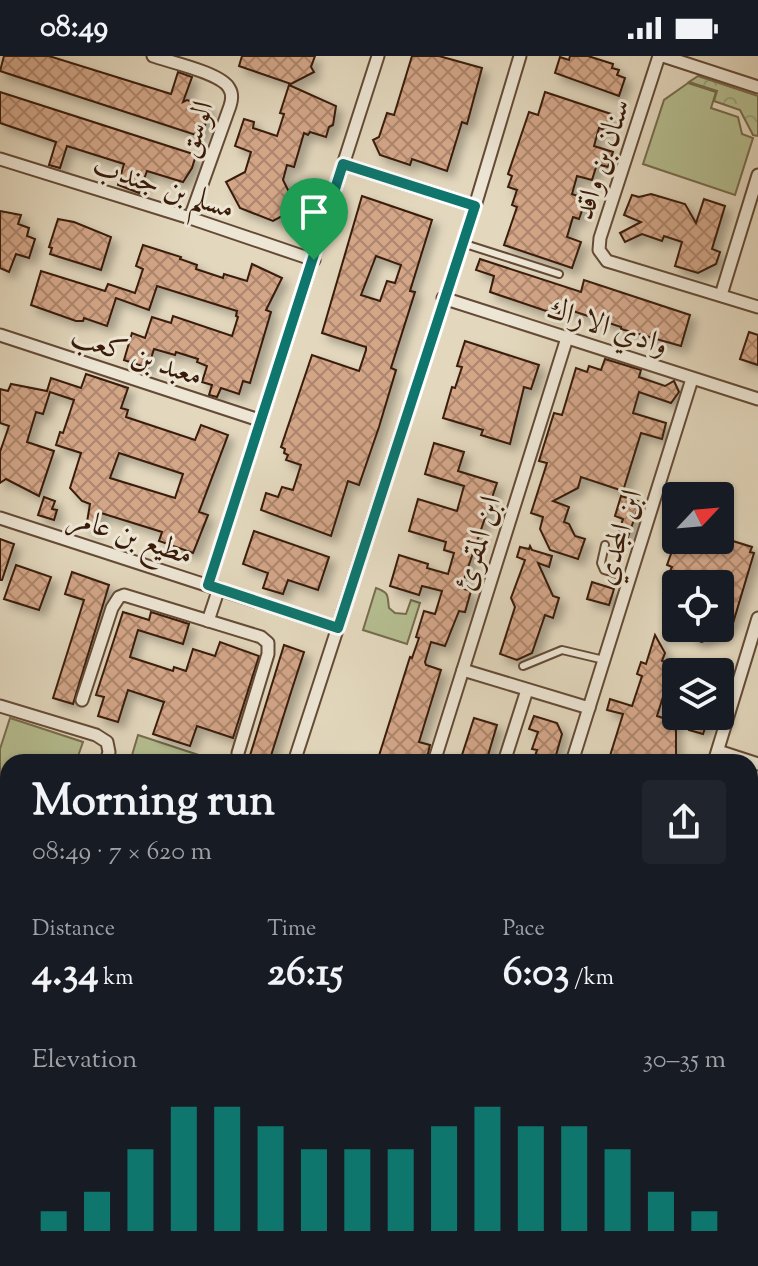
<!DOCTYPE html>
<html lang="en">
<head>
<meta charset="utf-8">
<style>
  :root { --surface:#171b24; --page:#20242c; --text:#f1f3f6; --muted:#9ea1a6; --accent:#0f766e }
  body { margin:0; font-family:"Sorts Mill Goudy",Amiri,serif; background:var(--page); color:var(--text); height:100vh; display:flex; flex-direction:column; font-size:30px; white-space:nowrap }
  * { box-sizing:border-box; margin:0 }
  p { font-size:26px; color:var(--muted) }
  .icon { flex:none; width:44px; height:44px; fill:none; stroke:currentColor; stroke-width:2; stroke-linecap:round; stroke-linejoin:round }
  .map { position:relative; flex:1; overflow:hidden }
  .side { position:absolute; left:0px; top:698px; width:758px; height:512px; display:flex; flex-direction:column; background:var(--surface); border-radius:24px 24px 0 0; box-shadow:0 2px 6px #0004 }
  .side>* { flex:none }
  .needle { width:52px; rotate:64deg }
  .fabs { position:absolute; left:662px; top:426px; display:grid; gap:16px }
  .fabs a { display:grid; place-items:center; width:72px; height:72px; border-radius:8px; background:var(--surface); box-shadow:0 2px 6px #0004; font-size:40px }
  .pin { position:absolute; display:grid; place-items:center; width:68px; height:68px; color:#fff; margin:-82px -34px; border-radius:50% 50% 50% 0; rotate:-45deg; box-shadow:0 0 8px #0007 }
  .pin .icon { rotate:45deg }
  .round { display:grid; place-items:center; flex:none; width:84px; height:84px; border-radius:8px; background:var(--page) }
  .summary { display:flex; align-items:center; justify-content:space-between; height:136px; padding:0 32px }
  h1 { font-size:44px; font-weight:700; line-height:60px }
  .metrics { display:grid; grid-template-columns:repeat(3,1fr); gap:12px; height:136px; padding:8px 32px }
  .metrics div { display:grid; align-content:center }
  .metrics b { font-size:40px; font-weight:700 }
  .metrics small { font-size:22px; font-weight:400 }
  .metrics p { font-size:22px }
  .chart { height:224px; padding:16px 32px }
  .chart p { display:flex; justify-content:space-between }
  .chart svg { width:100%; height:144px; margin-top:8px; stroke:var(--accent); stroke-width:6 }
  .status { display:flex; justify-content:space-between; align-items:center; height:56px; padding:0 40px; background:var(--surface); direction:ltr }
  .status svg { height:22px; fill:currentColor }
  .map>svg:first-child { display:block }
</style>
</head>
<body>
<div class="status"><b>08:49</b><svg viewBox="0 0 49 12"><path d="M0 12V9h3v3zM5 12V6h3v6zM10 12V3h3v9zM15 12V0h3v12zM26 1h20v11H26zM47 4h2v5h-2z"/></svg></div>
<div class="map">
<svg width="758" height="1210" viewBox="0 0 758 1210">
  <defs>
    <pattern id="forest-crowns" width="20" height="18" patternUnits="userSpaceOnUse" patternTransform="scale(2)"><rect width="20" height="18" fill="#b5be91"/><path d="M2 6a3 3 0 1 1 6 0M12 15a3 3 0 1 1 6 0" fill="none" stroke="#9ca37c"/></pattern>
    <pattern id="building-cross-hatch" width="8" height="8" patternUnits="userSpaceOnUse" patternTransform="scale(2)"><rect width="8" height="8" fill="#d3a688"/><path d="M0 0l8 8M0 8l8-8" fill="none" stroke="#ac866d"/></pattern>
    <filter id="shadow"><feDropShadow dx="6" dy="6" stdDeviation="4" flood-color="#0004"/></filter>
  </defs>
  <rect width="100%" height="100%" fill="#e3d8be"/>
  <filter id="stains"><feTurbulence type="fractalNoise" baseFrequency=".0025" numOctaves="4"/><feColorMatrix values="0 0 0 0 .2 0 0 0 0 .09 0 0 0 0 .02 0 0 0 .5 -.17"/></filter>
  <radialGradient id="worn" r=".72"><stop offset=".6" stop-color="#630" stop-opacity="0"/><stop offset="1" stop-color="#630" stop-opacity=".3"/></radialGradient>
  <g fill="#b5be91" stroke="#776c4d" stroke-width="2">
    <polygon points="688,27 716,36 711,52 738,61 742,78 753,82 735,139 643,108 664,44"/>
    <path d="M376 532C390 537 387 539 389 552L395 557 406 558 411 544 420 547 407 588 363 574Z"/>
    <polygon points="10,662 83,686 76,706 8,706 8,740 0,737 0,693"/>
    <polygon points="138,679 220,706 130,706"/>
  </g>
  <polygon fill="url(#forest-crowns)" stroke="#776c4d" stroke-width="2" points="698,20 758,40 758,80 753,79 740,54 714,45 717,35 689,26"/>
  <g fill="url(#building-cross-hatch)" stroke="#391b09" stroke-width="2" fill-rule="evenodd" filter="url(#shadow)">
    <polygon points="4,0 49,0 171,38 178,16 192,21 183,46 187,44 210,51 202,81 0,15"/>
    <polygon points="242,0 315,0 311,11 314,16 291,28 239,10"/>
    <polygon points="412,0 439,0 482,12 467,68 462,66 447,115 412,103 410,109 380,99 373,84 379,81 387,57 394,59"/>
    <polygon points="570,0 588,0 613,8 612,12 619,14 617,19 625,22 619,40 555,17 560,1 569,4"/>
    <polygon points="289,29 336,50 333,69 329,71 326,81 310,76 308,79 304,77 294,111 287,109 283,124 297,152 273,165 240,152 226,126 245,116 251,96 235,90 244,63 254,66 253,72 277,80 284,58 280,57"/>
    <polygon points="0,36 196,99 192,112 183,126 147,115 139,137 118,129 124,108 67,90 60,112 49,109 56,86 0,67"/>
    <polygon points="545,36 611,58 606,74 599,72 594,90 613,96 608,111 597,108 592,124 577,120 572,138 586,143 579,163 573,161 567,181 581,186 572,212 504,189 517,151 512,149 517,134 508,131 512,120 508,118 529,56 538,59"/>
    <polygon points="651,138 685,148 696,167 704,143 725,150 712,193 720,196 716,208 698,217 675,210 682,186 664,180 662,185 642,178 625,186 620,177 641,166 624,159 632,139 639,141"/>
    <path d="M362 140 432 164 410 235 415 236 391 312 396 314 379 371 359 429 348 425 331 480 261 454 266 437 278 441 282 431 293 434 301 409 286 404 288 399 284 397 285 393 281 391 312 299 359 315 366 294V291L322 277ZM376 200 401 209 395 227 387 225 380 245 361 239Z"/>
    <polygon points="0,155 21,159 18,168 29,172 27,180 35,183 29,202 16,198 9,216 0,212"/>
    <polygon points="58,163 74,166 111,181 101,214 50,198 52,192 49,191"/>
    <polygon points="143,189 181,201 180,203 197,209 196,213 223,222 224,218 247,225 252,208 282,222 266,254 271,256 250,327 243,325 239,338 221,332 217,341 209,339 212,329 202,326 207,310 197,306 198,303 176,296 175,299 154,293 148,312 124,304 132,277 145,282 152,261 171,267 173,260 232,280 238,261 236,260 237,255 157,230 149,254 116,242 107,270 84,262 83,265 76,265 31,249 41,215 105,235 108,228 135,237 143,213 136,210"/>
    <polygon points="480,203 581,236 584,224 690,259 681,290 621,273 621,271 561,251 558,259 490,236 494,220 476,214"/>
    <polygon points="749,276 758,279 758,309 740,303"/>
    <polygon points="465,285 539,309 531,333 524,331 510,388 481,379 483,374 443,362 452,331 455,332 462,311 457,310"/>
    <polygon points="605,303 641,314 639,321 665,330 674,325 679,336 671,347 639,336 633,357 666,367 662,383 641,377 623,435 581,421 578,432 553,445 569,451 564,466 569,468 575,480 585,483 578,503 550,494 540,473 543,461 531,457 547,407 539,405 554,357 562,359 576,312 587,316 589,310 601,314"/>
    <path d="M86 318 128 332 121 352 128 354 126 361 195 384 201 369 228 379 199 456 208 459 193 497 159 485 162 476 101 457 95 475 86 472 90 448 82 445 70 432 81 397 56 389 60 376 63 377 74 344 50 336 43 358 36 356 27 386 54 395 39 440 6 423 0 427V396L9 370 0 367V333L8 335 11 328 47 335 51 322 81 332ZM119 397 183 418 175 442 110 422Z"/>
    <polygon points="434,387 464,396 458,415 497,427 461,532 471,535 465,556 459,555 445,590 431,586 425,606 426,609 441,614 419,686 430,689 426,706 377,706 410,601 412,602 419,582 416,581 424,555 435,558 442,535 422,530 419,539 390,530 399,499 428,508 427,512 448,518 454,497 444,494 446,486 409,475 418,443 457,455 464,430 425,418"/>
    <polygon points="621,440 640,446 628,481 618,478 623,463 615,460"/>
    <polygon points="44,441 55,445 52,453 57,454 54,464 38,459"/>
    <polygon points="254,475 329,501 318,534 288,524 283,538 263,532 268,517 243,508"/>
    <polygon points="720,481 752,491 750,496 754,497 733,567 702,586 692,583 695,572 720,572 720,528 698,528 669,517 672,511 667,509 676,484 720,484"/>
    <polygon points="0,483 14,488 2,524 0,524"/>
    <polygon points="530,490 532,494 552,500 549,511 538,507 553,540 559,542 553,562 545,559 532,597 517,604 500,598 515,551 511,542 525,504 517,501 520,491 529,493"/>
    <polygon points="16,509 51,521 39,554 4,543"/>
    <polygon points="72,516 109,529 73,648 53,642 84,544 65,538"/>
    <polygon points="592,526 614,533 609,549 587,543"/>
    <polygon points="123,556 149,564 151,556 189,568 183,588 138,574 130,601 173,615 174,611 186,615 193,593 215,600 220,586 259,600 233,682 197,670 190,690 153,678 164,646 128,634 118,666 98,660 104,641 96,639"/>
    <polygon points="655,579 665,597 662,605 671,608 676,619 676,645 663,641 657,660 676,666 676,706 619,706 609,703 623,658 607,654 610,643 632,650 642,620 637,618 641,606 646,608"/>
    <polygon points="284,589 304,596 292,633 269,706 248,706"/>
    <polygon points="534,660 557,667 562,678 554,706 533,706 537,694 532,693 538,676 529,673"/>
    <polygon points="693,660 709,660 703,678 689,674"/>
    <polygon points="474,662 497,669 486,706 461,702"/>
  </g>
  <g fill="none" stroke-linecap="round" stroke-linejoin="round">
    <defs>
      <g id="service">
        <polyline points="462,187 559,218"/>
        <polyline points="605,489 601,507 604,514 630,522"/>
        <polyline points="523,610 562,594 604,604"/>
        <polyline points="471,1210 474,1202"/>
      </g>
      <g id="minor">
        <path d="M153 0C170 6 221 17 229 32 233 38 232 44 230 50L190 162"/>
        <polyline points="659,0 600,182 599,194 607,205 617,208 758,251"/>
        <polyline points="663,0 758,31"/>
        <polyline points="0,103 190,162 314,204"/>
        <polyline points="343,108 475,150"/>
        <polyline points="721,239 758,119"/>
        <polyline points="443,242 758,343"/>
        <polyline points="0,279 259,364"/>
        <polyline points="0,462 338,572"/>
        <polyline points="208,529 378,0"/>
        <polyline points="208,565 219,532"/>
        <polyline points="463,614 589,652"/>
        <polyline points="82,644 112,552 119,541 124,539 261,581 268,587 268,598 238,697"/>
        <polyline points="0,650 96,679 107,686 109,696 106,706"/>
        <polyline points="718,695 758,708"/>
        <polyline points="294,706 475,150 520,0"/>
        <polyline points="434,706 567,282"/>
        <polyline points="504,706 527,634"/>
        <polyline points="572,706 692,323"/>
        <polyline points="714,706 758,562"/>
        <polyline points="0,837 8,839"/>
        <polyline points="750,979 758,982"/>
        <polyline points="750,1021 758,993"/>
        <polyline points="0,1048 1,1029 8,1014"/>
        <polyline points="750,1072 758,1075"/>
        <polyline points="750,1082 758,1084"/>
        <polyline points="0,1147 8,1149"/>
        <polyline points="168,1202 192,1210"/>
        <polyline points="130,1210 130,1202"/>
        <polyline points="396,1210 399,1202"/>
        <polyline points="542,1210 545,1202"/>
        <polyline points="552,1210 555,1202"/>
      </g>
    </defs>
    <use href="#service" stroke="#644a36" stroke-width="10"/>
    <use href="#minor" stroke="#644a36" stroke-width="15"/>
    <use href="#service" stroke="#ede6d5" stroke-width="6"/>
    <use href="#minor" stroke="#ede6d5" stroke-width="11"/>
  </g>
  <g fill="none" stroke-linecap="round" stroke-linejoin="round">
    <defs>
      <polygon id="route" points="343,108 475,150 338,572 208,529"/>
    </defs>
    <use href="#route" stroke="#fff" stroke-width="16"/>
    <use href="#route" stroke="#0f766e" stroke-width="10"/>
  </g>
  <g text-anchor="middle" stroke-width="6" stroke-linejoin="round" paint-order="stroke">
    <g font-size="30" fill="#391b09" stroke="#ede6d5">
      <text transform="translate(195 73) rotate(-72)" y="10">الوسق</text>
      <text transform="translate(601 103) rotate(-72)" y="10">سنان بن واقد</text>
      <text transform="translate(164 130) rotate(18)" y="10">مسلم بن جندب</text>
      <text transform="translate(608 270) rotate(18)" y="10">وادي الاراك</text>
      <text transform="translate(137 299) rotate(18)" y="10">معبد بن كعب</text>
      <text transform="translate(131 479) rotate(18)" y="10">مطيع بن عامر</text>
      <text transform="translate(618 481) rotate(-73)" y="10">ابن المجدي</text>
      <text transform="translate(477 487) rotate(-73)" y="10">ابن المقرئ</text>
    </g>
  </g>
  <rect width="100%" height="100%" filter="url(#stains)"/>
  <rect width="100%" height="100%" fill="url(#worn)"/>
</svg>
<div class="fabs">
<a><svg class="needle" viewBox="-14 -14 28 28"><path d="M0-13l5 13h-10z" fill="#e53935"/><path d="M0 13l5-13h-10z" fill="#9ea1a6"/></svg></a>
<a><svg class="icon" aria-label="locate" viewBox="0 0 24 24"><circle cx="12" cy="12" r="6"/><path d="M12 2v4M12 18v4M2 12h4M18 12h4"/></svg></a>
<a><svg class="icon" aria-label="layers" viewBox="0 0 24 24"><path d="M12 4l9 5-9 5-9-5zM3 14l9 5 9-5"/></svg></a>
</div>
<div class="pin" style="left:314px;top:204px;background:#1e9e55"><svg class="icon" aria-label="arrive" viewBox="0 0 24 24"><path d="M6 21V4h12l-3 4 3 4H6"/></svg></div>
<section class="side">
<div class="summary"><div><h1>Morning run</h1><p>08:49 · 7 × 620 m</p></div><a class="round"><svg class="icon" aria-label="share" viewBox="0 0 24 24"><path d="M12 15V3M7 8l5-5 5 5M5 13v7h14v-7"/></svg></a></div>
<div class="metrics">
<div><p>Distance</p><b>4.34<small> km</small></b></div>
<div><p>Time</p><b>26:15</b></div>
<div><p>Pace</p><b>6:03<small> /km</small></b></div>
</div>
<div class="chart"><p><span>Elevation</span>30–35 m</p>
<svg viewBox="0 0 160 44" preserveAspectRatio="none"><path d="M5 44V38M15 44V32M25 44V19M35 44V6M45 44V6M55 44V12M65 44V19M75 44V19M85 44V19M95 44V12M105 44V6M115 44V12M125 44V12M135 44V19M145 44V32M155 44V38"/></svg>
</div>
</section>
</div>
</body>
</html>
